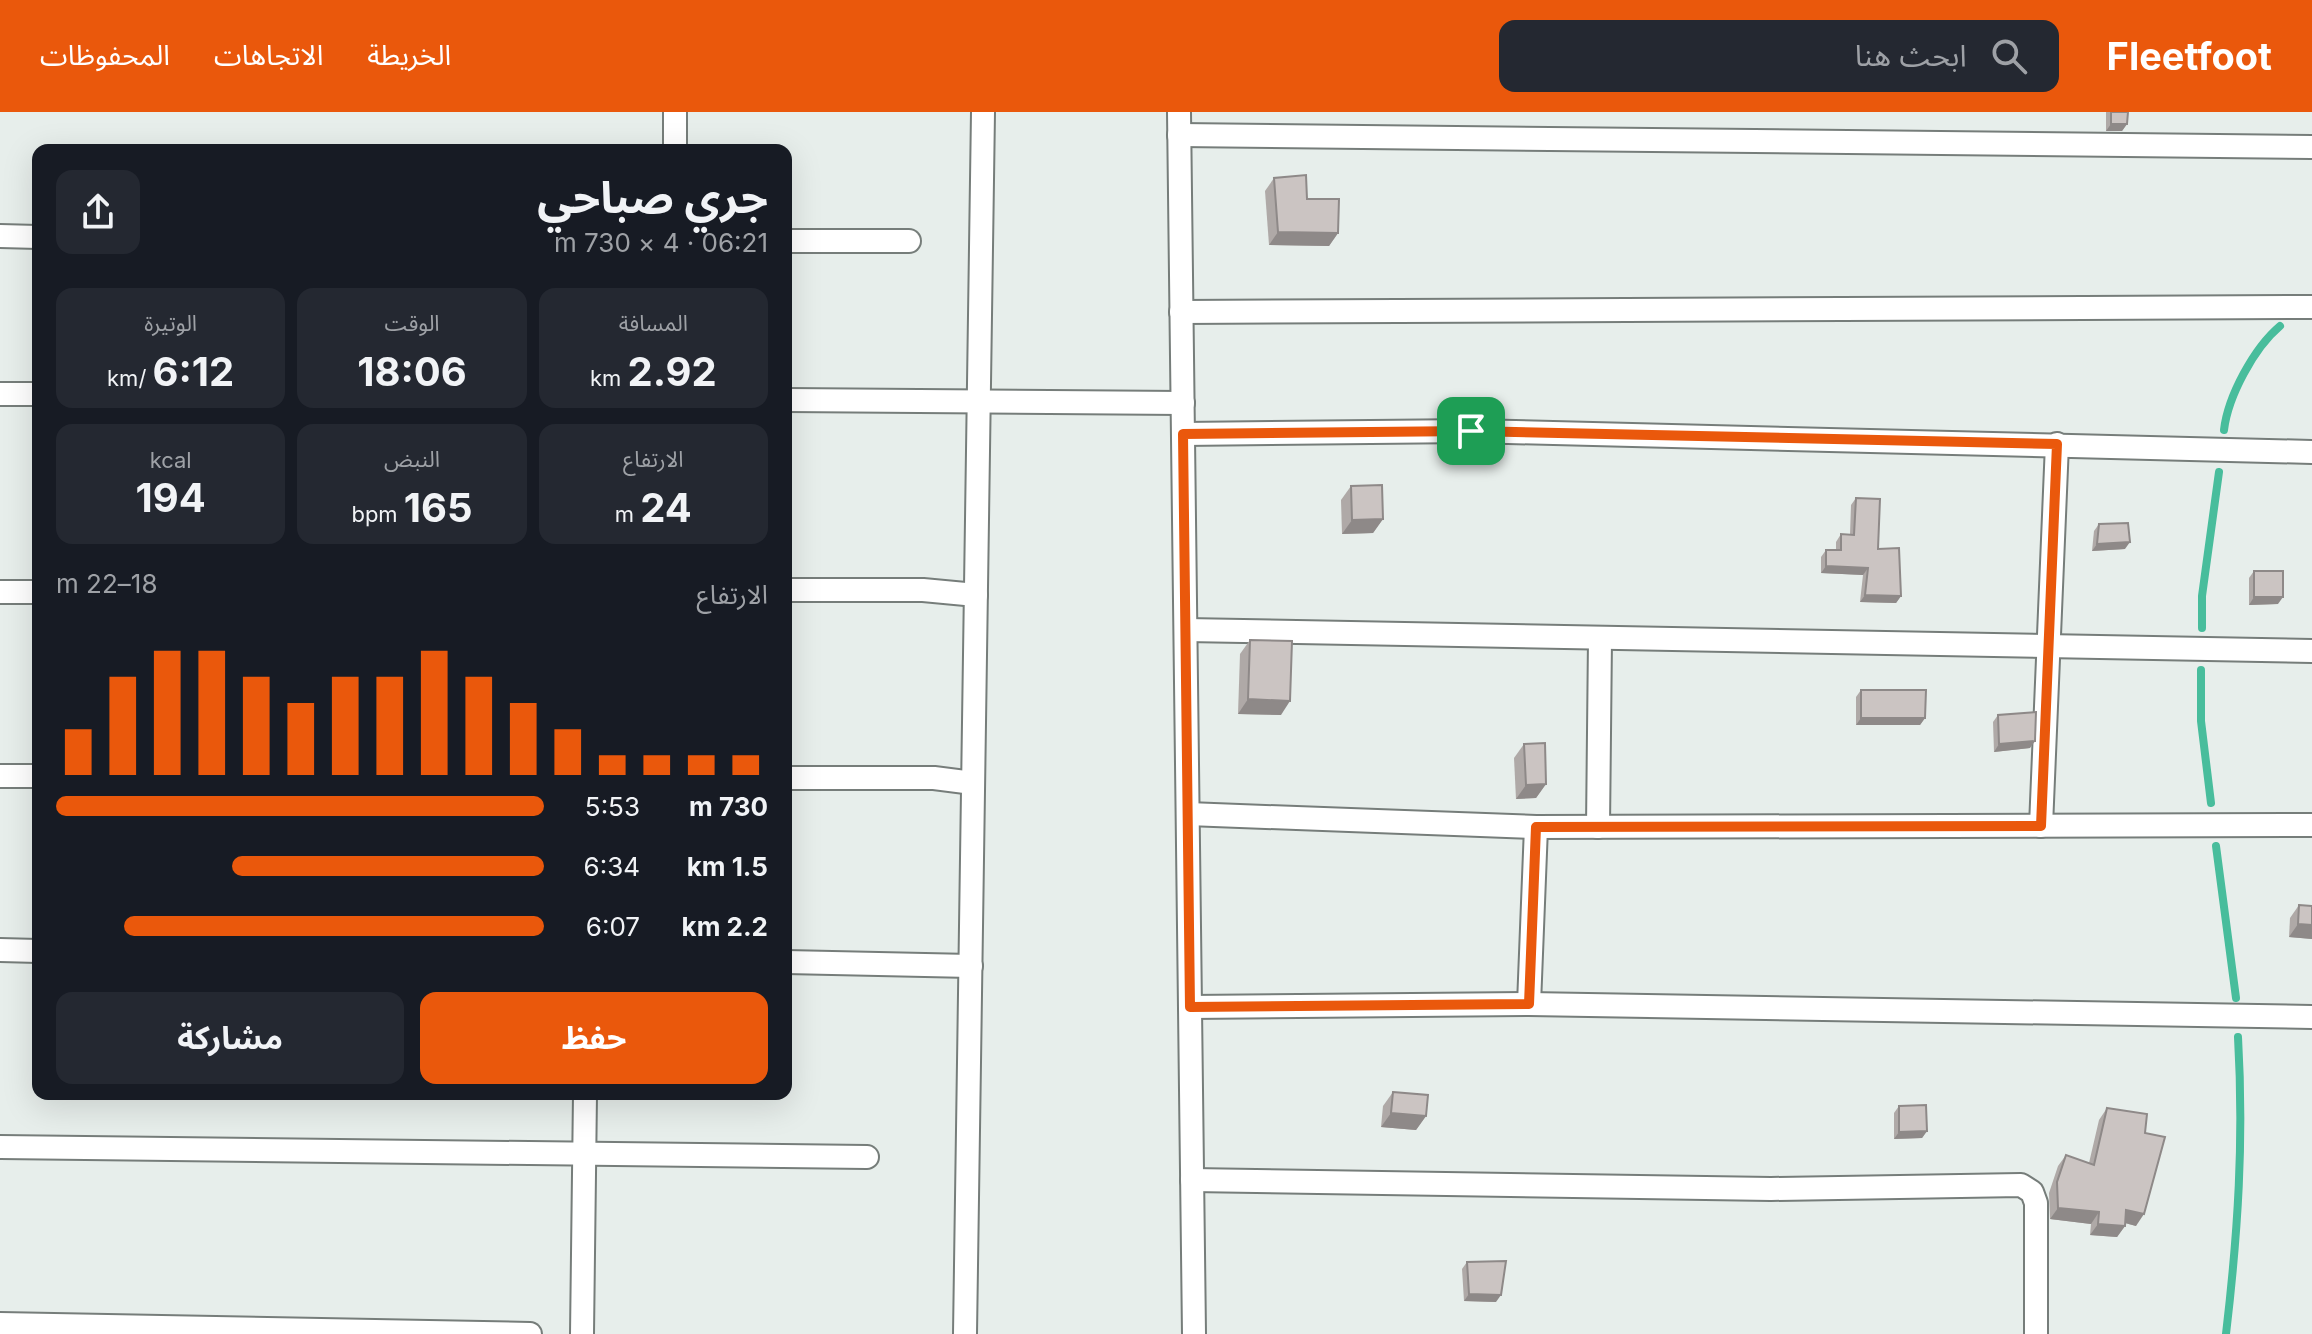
<!DOCTYPE html>
<html lang="ar">
<head>
<meta charset="utf-8">
<style>
  :root { --surface:#171b24; --page:#242831; --text:#f1f3f6; --muted:#9ea1a6; --accent:#ea580c }
  body { margin:0; font-family:Inter,"Noto Sans Arabic",sans-serif; background:var(--page); color:var(--text); direction:rtl; height:100vh; display:flex; flex-direction:column; font-size:30px; white-space:nowrap }
  * { box-sizing:border-box; margin:0 }
  p { font-size:26px; color:var(--muted) }
  .icon { flex:none; width:44px; height:44px; fill:none; stroke:currentColor; stroke-width:2; stroke-linecap:round; stroke-linejoin:round }
  .map { position:relative; flex:1; overflow:hidden; direction:ltr }
  .panel { position:absolute; left:32px; top:32px; width:760px; height:956px; display:flex; flex-direction:column; background:var(--surface); border-radius:16px; box-shadow:0 8px 32px #0002; direction:rtl }
  .panel>* { flex:none }
  .pin { position:absolute; display:grid; place-items:center; width:68px; height:68px; color:#fff; margin:-34px; border-radius:16px; box-shadow:0 4px 12px #0006 }
  .round { display:grid; place-items:center; flex:none; width:84px; height:84px; border-radius:16px; background:var(--page) }
  .head { display:flex; align-items:center; justify-content:space-between; height:136px; padding:0 24px }
  h1 { font-size:44px; font-weight:700; line-height:60px }
  .figures { display:grid; grid-template-columns:repeat(3,1fr); gap:12px; height:136px; padding:8px 24px }
  .figures div { display:grid; align-content:center; border-radius:16px; background:var(--page); text-align:center }
  .figures b { font-size:40px; font-weight:700 }
  .figures small { font-size:22px; font-weight:400 }
  .figures p { font-size:22px }
  .chart { height:224px; padding:16px 24px }
  .chart p { display:flex; justify-content:space-between }
  .chart svg { width:100%; height:144px; margin-top:8px; stroke:var(--accent); stroke-width:6 }
  .primary-button { display:flex; gap:16px; margin-top:auto; padding:16px 24px }
  .primary-button a { flex:1; height:92px; border-radius:16px; background:var(--accent); color:#fff; font-size:32px; font-weight:700; line-height:92px; text-align:center }
  .primary-button a+a { background:var(--page); color:var(--text) }
  ul { padding:0 24px; list-style:none; font-size:26px }
  li { display:grid; grid-template-columns:128px 96px 1fr; align-items:center; height:60px }
  li i { height:20px; border-radius:10px; background:var(--accent) }
  header { display:flex; align-items:center; gap:48px; box-sizing:border-box; height:112px; padding:0 40px; background:var(--accent); color:#fff }
  header strong { font-size:38px }
  nav { display:flex; gap:44px; margin-inline-start:auto; font-size:28px }
  .search { width:560px; height:72px; background:var(--page); display:flex; align-items:center; gap:20px; box-sizing:border-box; padding:0 28px; border-radius:16px; color:var(--muted); font-size:30px }
  .map>svg:first-child { display:block }
</style>
</head>
<body>
<header>
<strong>Fleetfoot</strong>
<div class="search"><svg class="icon" aria-label="search" viewBox="0 0 24 24"><circle cx="10" cy="10" r="6"/><path d="M15 15l6 6"/></svg>ابحث هنا</div>
<nav><a>الخريطة</a><a>الاتجاهات</a><a>المحفوظات</a></nav>
</header>
<div class="map">
<svg width="2312" height="1222" viewBox="0 0 2312 1222">
  <rect width="100%" height="100%" fill="#e7eeeb"/>
  <g fill="none" stroke-linecap="round" stroke-linejoin="round">
    <g stroke="#48bd9c" stroke-width="8">
      <path d="M2224 318C2228 284 2254 236 2280 214"/>
      <polyline points="2202,516 2202,484 2219,360"/>
      <polyline points="2201,558 2201,609 2211,691"/>
      <polyline points="2216,734 2236,886"/>
      <path d="M2226 1222C2238 1120 2244 1028 2238 925"/>
    </g>
    <defs>
      <g id="minor">
        <polyline points="675,0 675,38"/>
        <polyline points="1179,0 1194,1222"/>
        <polyline points="1179,23 2312,35"/>
        <polyline points="0,124 38,125"/>
        <polyline points="786,129 909,129"/>
        <polyline points="1181,200 2312,195"/>
        <polyline points="0,282 38,282"/>
        <polyline points="786,288 1183,291"/>
        <polyline points="1183,322 1471,319 2312,340"/>
        <polyline points="786,478 923,478 976,483"/>
        <polyline points="0,480 38,480"/>
        <polyline points="1186,518 2312,539"/>
        <polyline points="0,664 38,664"/>
        <polyline points="786,666 934,666 973,671"/>
        <polyline points="1188,702 1536,715 2312,713"/>
        <polyline points="2041,714 2057,332"/>
        <polyline points="1598,715 1600,527"/>
        <polyline points="0,838 38,839"/>
        <polyline points="786,850 971,854"/>
        <polyline points="1529,892 1536,715"/>
        <polyline points="1190,895 1529,892 2312,905"/>
        <polyline points="0,1035 867,1045"/>
        <polyline points="1192,1068 1771,1077 2021,1073 2032,1080 2036,1091 2036,1222"/>
        <polyline points="0,1212 530,1222"/>
        <polyline points="582,1222 585,982"/>
        <polyline points="965,1222 983,0"/>
      </g>
    </defs>
    <use href="#minor" stroke="#767d7a" stroke-width="26"/>
    <use href="#minor" stroke="#fff" stroke-width="22"/>
  </g>
  <g fill="#afa9a7">
    <polygon points="2106,0 2128,0 2127,12 2122,19 2106,19"/>
    <polygon points="1274,66 1307,87 1338,121 1329,134 1269,133 1265,79"/>
    <polygon points="1351,374 1383,407 1373,421 1342,422 1341,388"/>
    <polygon points="1856,386 1901,484 1896,491 1860,490 1863,463 1821,461 1821,445 1826,438 1836,438 1836,430 1841,422 1850,423 1851,393"/>
    <polygon points="2099,412 2125,437 2092,439 2094,419"/>
    <polygon points="2254,459 2278,492 2249,493 2249,466"/>
    <polygon points="1250,528 1281,603 1238,602 1240,542"/>
    <polygon points="1861,578 1925,606 1920,613 1856,613 1856,585"/>
    <polygon points="1998,603 2030,636 1994,640 1993,610"/>
    <polygon points="1524,632 1546,672 1536,686 1516,687 1514,646"/>
    <polygon points="2299,793 2312,794 2312,827 2289,825 2290,806"/>
    <polygon points="1393,980 1426,1004 1416,1018 1381,1015 1383,994"/>
    <polygon points="1899,994 1927,1019 1922,1026 1894,1027 1894,1001"/>
    <polygon points="2107,996 2145,1021 2136,1114 2125,1111 2125,1114 2117,1125 2090,1123 2091,1112 2050,1107 2049,1081 2058,1054 2066,1043 2089,1051 2099,1008"/>
    <polygon points="1467,1150 1496,1190 1464,1189 1462,1157"/>
  </g>
  <g fill="#8e8988">
    <polygon points="2111,12 2127,12 2122,19 2106,19"/>
    <polygon points="1278,120 1338,121 1329,134 1269,133"/>
    <polygon points="1383,407 1373,421 1342,422 1352,408"/>
    <polygon points="2130,430 2125,437 2092,439 2097,432"/>
    <polygon points="1826,454 1868,456 1863,463 1821,461"/>
    <polygon points="1865,483 1901,484 1896,491 1860,490"/>
    <polygon points="2254,485 2283,485 2278,492 2249,493"/>
    <polygon points="1248,587 1290,589 1281,603 1238,602"/>
    <polygon points="1861,606 1925,606 1920,613 1856,613"/>
    <polygon points="2035,629 2030,636 1994,640 1999,632"/>
    <polygon points="1546,672 1536,686 1516,687 1526,673"/>
    <polygon points="2298,812 2312,813 2312,827 2289,825"/>
    <polygon points="1391,1001 1426,1004 1416,1018 1381,1015"/>
    <polygon points="1927,1019 1922,1026 1894,1027 1899,1020"/>
    <polygon points="2058,1096 2099,1100 2091,1112 2050,1107"/>
    <polygon points="2126,1098 2144,1102 2136,1114 2118,1109"/>
    <polygon points="2098,1112 2125,1114 2117,1125 2090,1123"/>
    <polygon points="1469,1182 1501,1183 1496,1190 1464,1189"/>
  </g>
  <g fill="#cbc4c2" stroke="#8e8988" stroke-width="2">
    <polygon points="2111,0 2128,0 2127,12 2111,12"/>
    <polygon points="1306,63 1307,87 1339,87 1338,121 1278,120 1274,66"/>
    <polygon points="1382,373 1383,407 1352,408 1351,374"/>
    <polygon points="1856,386 1880,387 1878,437 1899,436 1901,484 1865,483 1868,456 1826,454 1826,438 1841,438 1841,422 1854,423"/>
    <polygon points="2128,411 2130,430 2097,432 2099,412"/>
    <rect x="2254" y="459" width="29" height="26"/>
    <polygon points="1250,528 1292,529 1290,589 1248,587"/>
    <polygon points="1861,578 1926,578 1925,606 1861,606"/>
    <polygon points="2036,600 2035,629 1999,632 1998,603"/>
    <polygon points="1545,631 1546,672 1526,673 1524,632"/>
    <polygon points="2299,793 2312,794 2312,813 2298,812"/>
    <polygon points="1393,980 1428,983 1426,1004 1391,1001"/>
    <polygon points="1926,993 1927,1019 1899,1020 1899,994"/>
    <polygon points="2107,996 2147,1002 2145,1021 2165,1025 2144,1102 2126,1098 2125,1114 2098,1112 2099,1100 2058,1096 2057,1070 2066,1043 2094,1053"/>
    <polygon points="1506,1149 1501,1183 1469,1182 1467,1150"/>
  </g>
  <g fill="none" stroke-linecap="round" stroke-linejoin="round">
    <defs>
      <polygon id="route" points="1471,319 2057,332 2041,714 1536,715 1529,892 1190,895 1183,322"/>
    </defs>
    <use href="#route" stroke="#fff" stroke-width="16"/>
    <use href="#route" stroke="#ea580c" stroke-width="10"/>
  </g>
</svg>
<div class="pin" style="left:1471px;top:319px;background:#1e9e55"><svg class="icon" aria-label="arrive" viewBox="0 0 24 24"><path d="M6 21V4h12l-3 4 3 4H6"/></svg></div>
<section class="panel">
<div class="head"><div><h1>جري صباحي</h1><p>06:21 · 4 × 730 m</p></div><a class="round"><svg class="icon" aria-label="share" viewBox="0 0 24 24"><path d="M12 15V3M7 8l5-5 5 5M5 13v7h14v-7"/></svg></a></div>
<div class="figures">
<div><p>المسافة</p><b>2.92<small> km</small></b></div>
<div><p>الوقت</p><b>18:06</b></div>
<div><p>الوتيرة</p><b>6:12<small> /km</small></b></div>
</div>
<div class="figures">
<div><p>الارتفاع</p><b>24<small> m</small></b></div>
<div><p>النبض</p><b>165<small> bpm</small></b></div>
<div><p>kcal</p><b>194</b></div>
</div>
<div class="chart"><p><span>الارتفاع</span>18–22 m</p>
<svg viewBox="0 0 160 44" preserveAspectRatio="none"><path d="M5 44V30M15 44V14M25 44V6M35 44V6M45 44V14M55 44V22M65 44V14M75 44V14M85 44V6M95 44V14M105 44V22M115 44V30M125 44V38M135 44V38M145 44V38M155 44V38"/></svg>
</div>
<ul>
<li><b>730 m</b>5:53<i style="width:100%"></i></li>
<li><b>1.5 km</b>6:34<i style="width:64%"></i></li>
<li><b>2.2 km</b>6:07<i style="width:86%"></i></li>
</ul>
<div class="primary-button"><a>حفظ</a><a>مشاركة</a></div>
</section>
</div>
</body>
</html>
